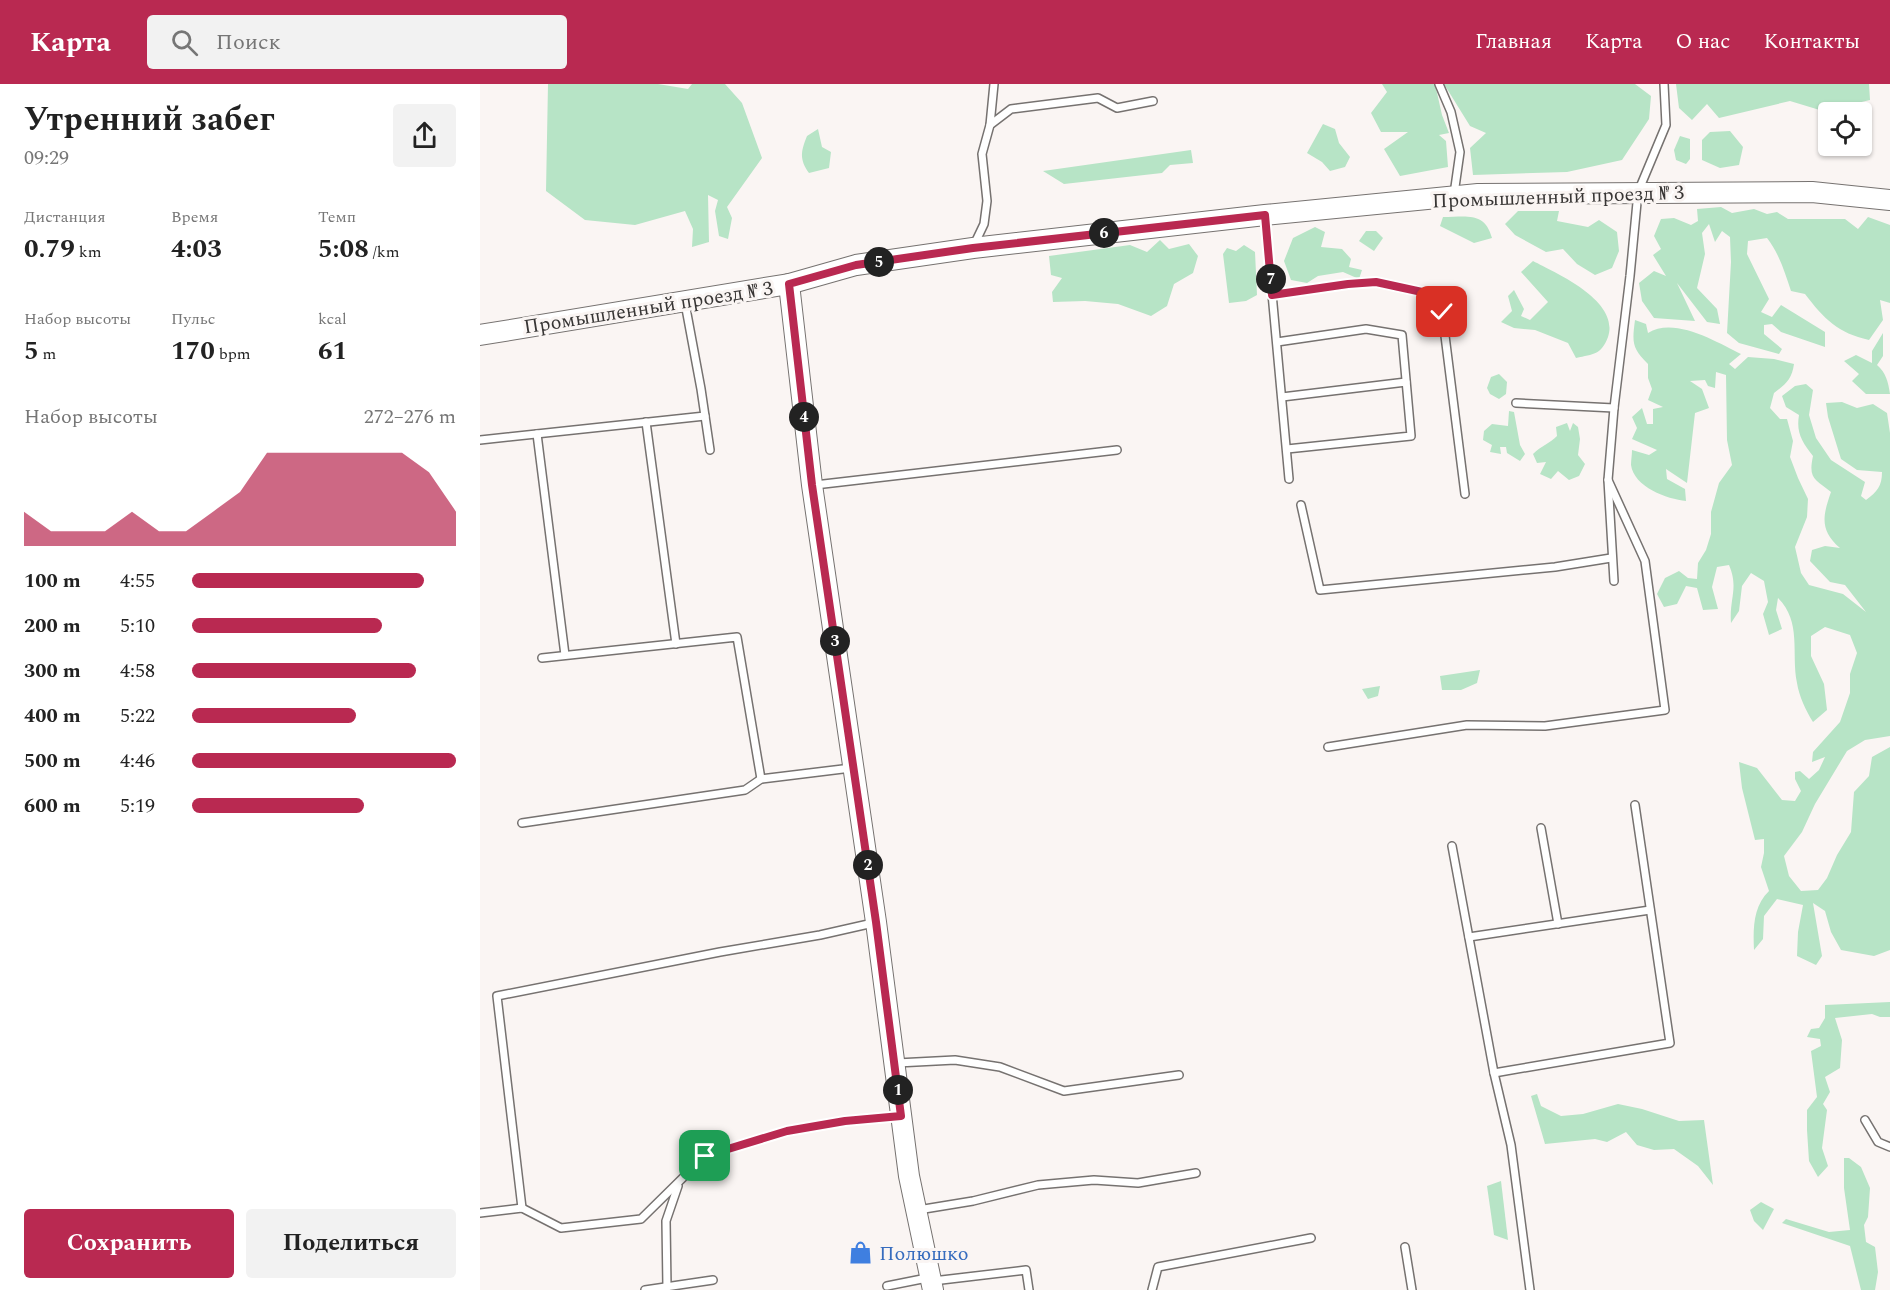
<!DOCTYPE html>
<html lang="ru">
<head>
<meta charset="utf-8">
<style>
  :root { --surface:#fff; --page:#f2f2f2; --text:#222; --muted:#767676; --accent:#b92951 }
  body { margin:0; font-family:Spectral,serif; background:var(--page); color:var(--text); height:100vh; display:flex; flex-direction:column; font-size:22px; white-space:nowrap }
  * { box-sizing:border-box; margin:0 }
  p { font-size:20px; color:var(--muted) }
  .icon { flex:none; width:33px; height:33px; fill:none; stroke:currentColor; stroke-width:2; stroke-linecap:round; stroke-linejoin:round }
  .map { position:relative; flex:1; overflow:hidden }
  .panel { display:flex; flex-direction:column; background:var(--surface); width:480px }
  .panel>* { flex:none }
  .fabs { position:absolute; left:1338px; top:18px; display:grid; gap:12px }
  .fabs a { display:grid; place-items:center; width:54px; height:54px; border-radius:6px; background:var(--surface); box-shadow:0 2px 4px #0004; font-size:30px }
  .pin { position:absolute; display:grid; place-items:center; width:51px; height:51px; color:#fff; margin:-26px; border-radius:12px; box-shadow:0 3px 9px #0006 }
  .km { position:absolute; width:30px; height:30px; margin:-15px; border-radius:50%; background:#222; color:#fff; font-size:16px; line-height:30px; text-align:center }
  .round { display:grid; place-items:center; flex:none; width:63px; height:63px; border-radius:6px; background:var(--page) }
  .head { display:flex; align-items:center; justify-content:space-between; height:102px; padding:0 24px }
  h1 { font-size:33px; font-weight:700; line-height:45px }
  .metrics { display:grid; grid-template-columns:repeat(3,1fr); gap:9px; height:102px; padding:6px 24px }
  .metrics div { display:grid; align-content:center }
  .metrics b { font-size:26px; font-weight:700 }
  .metrics small { font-size:16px; font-weight:400 }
  .metrics p { font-size:16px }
  .chart { height:168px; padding:12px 24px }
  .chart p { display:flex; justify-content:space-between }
  .chart svg { width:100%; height:108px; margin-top:6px; fill:var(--accent); opacity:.7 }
  .action { display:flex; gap:12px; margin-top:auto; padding:12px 24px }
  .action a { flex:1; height:69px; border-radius:6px; background:var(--accent); color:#fff; font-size:24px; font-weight:700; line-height:69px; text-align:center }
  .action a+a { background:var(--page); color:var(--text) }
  ul { padding:0 24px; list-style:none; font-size:20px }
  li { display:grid; grid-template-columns:96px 72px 1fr; align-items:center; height:45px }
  li i { height:15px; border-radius:8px; background:var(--accent) }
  header { display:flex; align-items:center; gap:36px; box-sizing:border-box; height:84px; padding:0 30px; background:var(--accent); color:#fff }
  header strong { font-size:28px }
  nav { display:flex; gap:33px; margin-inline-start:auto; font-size:21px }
  .search { width:420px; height:54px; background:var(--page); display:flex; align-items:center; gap:15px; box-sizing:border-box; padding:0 21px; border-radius:6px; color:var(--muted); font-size:22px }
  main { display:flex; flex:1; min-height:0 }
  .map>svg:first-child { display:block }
</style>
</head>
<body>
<header>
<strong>Карта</strong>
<div class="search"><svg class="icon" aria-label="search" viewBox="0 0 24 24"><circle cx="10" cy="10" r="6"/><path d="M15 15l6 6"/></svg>Поиск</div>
<nav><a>Главная</a><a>Карта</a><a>О нас</a><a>Контакты</a></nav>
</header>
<main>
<section class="panel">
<div class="head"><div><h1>Утренний забег</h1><p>09:29</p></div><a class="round"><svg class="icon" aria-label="share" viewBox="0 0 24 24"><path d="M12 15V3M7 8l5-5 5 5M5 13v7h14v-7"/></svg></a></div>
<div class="metrics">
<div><p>Дистанция</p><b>0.79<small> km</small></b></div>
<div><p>Время</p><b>4:03</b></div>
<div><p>Темп</p><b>5:08<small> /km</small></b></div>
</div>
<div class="metrics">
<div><p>Набор высоты</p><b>5<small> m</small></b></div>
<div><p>Пульс</p><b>170<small> bpm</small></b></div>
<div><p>kcal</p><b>61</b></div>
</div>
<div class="chart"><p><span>Набор высоты</span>272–276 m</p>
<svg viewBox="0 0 160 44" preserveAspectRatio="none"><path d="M0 44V30L10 38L20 38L30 38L40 30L50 38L60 38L70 30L80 22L90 6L100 6L110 6L120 6L130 6L140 6L150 14L160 30V44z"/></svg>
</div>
<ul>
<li><b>100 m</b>4:55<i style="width:88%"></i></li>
<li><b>200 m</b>5:10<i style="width:72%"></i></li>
<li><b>300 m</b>4:58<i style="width:85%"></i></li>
<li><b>400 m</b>5:22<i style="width:62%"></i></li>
<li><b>500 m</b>4:46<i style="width:100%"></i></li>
<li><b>600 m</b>5:19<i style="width:65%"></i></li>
</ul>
<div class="action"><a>Сохранить</a><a>Поделиться</a></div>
</section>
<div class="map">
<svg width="1410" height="1206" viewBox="0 0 1410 1206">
  <rect width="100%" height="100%" fill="#faf5f3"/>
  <g fill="#b7e4c6">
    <polygon points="68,0 178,0 208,5 212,0 245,0 262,19 282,74 247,123 252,134 248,155 239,152 235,127 238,116 228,111 229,158 212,163 213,145 205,127 155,141 105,136 66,107"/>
    <polygon points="902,0 955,0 962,31 969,49 959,51 966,57 968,83 920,92 904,65 928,48 901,48 891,29 907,8"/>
    <polygon points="964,0 1155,0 1171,12 1169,35 1142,76 1087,88 993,91 990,64 1006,49 990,42"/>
    <polygon points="1196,0 1389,0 1390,16 1343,27 1310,17 1239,34 1227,20 1212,36 1199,24"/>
    <polygon points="843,40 855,45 859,59 870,73 865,83 850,87 842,78 827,69"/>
    <path d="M338 45 342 63 351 68 349 84 329 89C319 75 321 67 327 52Z"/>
    <polygon points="1250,47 1263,63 1259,81 1240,84 1222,76 1222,56 1230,48"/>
    <polygon points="1200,52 1210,55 1210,75 1206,80 1196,76 1194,66"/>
    <polygon points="711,66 713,79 690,81 682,89 584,100 563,87"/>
    <path d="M1241 123 1252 129 1274 125 1287 130 1297 128 1308 135H1365L1378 145 1388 133 1410 141V219L1400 216 1403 236 1389 256C1358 249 1344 235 1325 210L1311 207C1305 189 1299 169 1287 154L1268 157 1267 170 1289 215 1281 228 1292 233 1301 221 1345 248V263L1301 248 1292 240 1284 241V250L1302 265 1299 270 1259 259 1247 249 1251 178 1250 153 1242 147 1235 158 1229 140 1222 149 1225 170 1217 204 1237 225 1240 240 1227 238 1197 199 1215 237 1174 234 1162 217 1159 199 1174 187 1186 192 1173 171 1181 165 1174 152 1181 135 1194 134 1211 141 1218 137 1217 125Z"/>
    <polygon points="1038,127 1079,127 1077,137 1108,143 1119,136 1137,148 1139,167 1132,184 1115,191 1097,180 1083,165 1066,168 1035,151 1025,140"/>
    <path d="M963 133C986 133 1005 127 1012 154L994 159 960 142Z"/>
    <polygon points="835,143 845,148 841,163 862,165 871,175 869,183 882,186 879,195 863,188 838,192 827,199 811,196 804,177 813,154"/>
    <polygon points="886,147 896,147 903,154 894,167 879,157"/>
    <polygon points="680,156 689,165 709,160 718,172 713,189 694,200 687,222 671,232 638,220 605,217 573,218 572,208 582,194 571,191 569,172 650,161 667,168"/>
    <polygon points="764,161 775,168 777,211 766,217 749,219 743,170 747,164 756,167"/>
    <path d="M1053 177C1078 190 1140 217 1128 253 1121 271 1114 270 1096 274L1088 259 1055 246 1034 244 1021 238 1032 227 1028 212 1034 206 1044 225 1041 232 1050 236 1068 218 1041 188Z"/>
    <path d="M1155 236 1166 240 1168 249C1194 232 1237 258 1261 270L1249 280 1255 285 1268 273 1294 275 1314 280C1312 295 1306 300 1294 309L1290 324 1300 335H1307L1313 357 1310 373 1318 394 1328 415 1327 433 1315 463 1321 489 1329 501 1363 510 1386 528 1365 501 1350 498 1330 477 1332 466 1345 462 1360 464C1339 446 1343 431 1351 408 1335 395 1328 395 1333 372 1322 358 1316 349 1319 331L1306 323 1302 312 1315 302 1326 300 1333 306 1329 331 1336 354 1351 376 1385 398 1381 412 1386 416C1397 408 1402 402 1402 388L1377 386 1361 375 1348 333 1346 319 1362 318 1377 324 1393 320 1407 329 1410 349V652L1385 656 1367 667 1335 720 1322 748 1304 772 1309 792 1321 807 1338 806 1347 794 1357 771 1371 748 1374 708 1389 692 1392 673 1410 663V866L1394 872 1361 866 1351 848 1345 827 1333 819 1342 872 1336 881 1317 872 1318 848 1323 821 1297 815 1284 832 1283 855 1274 866C1273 845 1273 822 1289 807L1281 783 1284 769V755L1275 756 1262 704 1259 678 1277 684 1302 716 1315 717 1321 707 1315 695V688L1320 687 1329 695 1339 686 1345 673 1332 678 1333 668 1360 638 1370 609V590L1377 569 1370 551 1345 543 1331 552V572L1344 600 1347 626 1333 638C1326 627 1319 612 1317 599 1311 569 1322 538 1298 514L1296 526 1302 545 1289 551 1283 530 1288 518 1284 497 1271 489 1262 502 1259 527 1251 539C1249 515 1259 504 1249 481L1237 483 1232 503 1238 525 1223 526 1217 504 1206 502 1197 520 1184 523 1177 510 1185 494 1199 487 1208 494 1217 495 1218 479 1226 466 1231 450V428L1239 399 1252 381 1247 356 1246 291 1236 288 1235 304 1228 302 1225 296 1210 297 1222 305 1229 324 1215 329 1207 399 1186 385 1187 395 1205 405 1206 417C1187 415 1154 403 1151 381 1151 376 1152 371 1152 366L1169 371 1177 366 1152 355 1157 344 1152 333 1162 324 1167 340H1173V325L1183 323 1168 316 1172 305 1168 294V280C1152 264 1152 259 1155 236Z"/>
    <path d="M1403 249V272L1397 281C1406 289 1408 297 1410 310H1386L1372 297 1379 290 1364 277 1376 271 1392 279V267Z"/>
    <polygon points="1019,290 1027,298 1026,310 1019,315 1010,310 1007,304 1011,293"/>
    <polygon points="1029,327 1034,328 1040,361 1045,370 1040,377 1027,369 1026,363 1020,363 1021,370 1010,368 1012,361 1003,356 1004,347 1012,340 1028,342"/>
    <path d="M1087 339 1090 347 1093 339 1098 343 1100 355 1098 371 1105 380 1099 392 1089 396 1078 387 1071 395 1060 390 1066 378 1057 379 1053 370C1061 362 1070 359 1077 352L1076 343Z"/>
    <polygon points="1000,586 997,599 981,606 962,606 960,592"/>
    <polygon points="900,602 898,612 888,615 882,605"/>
    <polygon points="1410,918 1410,933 1400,933 1392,930 1355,934 1362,956 1360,984 1345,993 1350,1008 1343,1020 1347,1026 1342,1064 1348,1082 1338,1093 1329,1077 1327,1046 1327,1026 1337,1013 1331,967 1341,962 1340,955 1327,953 1331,945 1339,944 1345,934 1345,921"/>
    <polygon points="1057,1010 1061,1022 1081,1032 1103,1030 1138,1020 1162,1025 1199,1037 1224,1036 1233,1101 1218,1082 1194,1065 1174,1066 1157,1061 1146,1048 1127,1058 1115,1055 1065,1060 1051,1012"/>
    <polygon points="1364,1074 1369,1074 1381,1083 1390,1104 1388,1133 1384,1141 1386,1158 1395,1163 1398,1188 1395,1206 1381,1206 1370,1162 1302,1139 1306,1135 1349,1148 1370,1146 1364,1104"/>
    <polygon points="1021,1097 1028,1156 1014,1151 1007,1102"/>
    <polygon points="1281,1118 1294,1125 1283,1146 1274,1137 1270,1126"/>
  </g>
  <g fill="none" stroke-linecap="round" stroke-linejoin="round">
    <defs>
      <g id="lane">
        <polyline points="959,0 971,28 980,68 974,110"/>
        <polyline points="510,41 514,0"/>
        <polyline points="785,133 809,395"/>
        <polyline points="494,161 504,140 507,117 502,70 510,41 531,25 618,14 637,24 673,17"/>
        <polyline points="792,211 868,200 896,198 942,208 962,228 985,410"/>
        <polyline points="205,219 221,305 230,366"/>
        <polyline points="797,258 886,245 922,251 931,352 807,365"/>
        <polyline points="802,313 926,298"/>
        <polyline points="1036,319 1134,324"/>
        <polyline points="166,338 196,560"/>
        <polyline points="57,350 85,571"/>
        <polyline points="0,356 225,332"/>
        <polyline points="335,401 637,366"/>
        <polyline points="821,421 840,506 1075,483 1131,474"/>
        <polyline points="1134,497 1128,396 1134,324 1150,192 1158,108 1186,41 1184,0"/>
        <polyline points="62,574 257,553 281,695"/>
        <polyline points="848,663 987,641 1065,642 1185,626 1165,477 1128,396"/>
        <polyline points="42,739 265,706 281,695 371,684"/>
        <polyline points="1061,744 1078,840"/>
        <polyline points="972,762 1014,989 1031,1061 1050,1206"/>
        <polyline points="989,853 1170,826"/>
        <polyline points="417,979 475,976 520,983 584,1007 699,991"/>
        <polyline points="1014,989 1190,959 1155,721"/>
        <polyline points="1385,1036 1398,1058 1410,1063"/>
        <polyline points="42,1124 17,912 240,868 340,851 393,839"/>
        <polyline points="438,1126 493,1117 558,1101 614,1096 658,1099 716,1089"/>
        <polyline points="0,1129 42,1124 81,1144 161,1135 225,1072 307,1047 365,1037 418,1032"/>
        <polyline points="925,1163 932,1206"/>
        <polyline points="453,1197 546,1186 549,1206"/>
        <polyline points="407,1202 447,1194"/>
        <polyline points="187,1203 186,1137 198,1102"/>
        <polyline points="165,1206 233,1196"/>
        <polyline points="672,1206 678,1183 831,1154"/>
      </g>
      <g id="secondary">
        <polyline points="309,200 332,401 396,838 429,1092 453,1206"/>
        <polyline points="0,251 309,200 376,181 493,164 785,131 998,110 1332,108 1410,116"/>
      </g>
    </defs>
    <use href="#lane" stroke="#767270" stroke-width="10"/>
    <use href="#secondary" stroke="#767270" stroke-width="22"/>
    <use href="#lane" stroke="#fff" stroke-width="7"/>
    <use href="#secondary" stroke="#fff" stroke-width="20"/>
  </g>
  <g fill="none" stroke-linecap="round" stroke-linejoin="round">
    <defs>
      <polyline id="route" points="225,1072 307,1047 365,1037 421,1032 396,838 332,401 309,200 376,181 493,164 785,131 792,211 868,200 896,198 942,208 962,228"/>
    </defs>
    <use href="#route" stroke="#fff" stroke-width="12"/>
    <use href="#route" stroke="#b92951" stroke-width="8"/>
  </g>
  <defs>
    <symbol id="shop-bare" viewBox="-9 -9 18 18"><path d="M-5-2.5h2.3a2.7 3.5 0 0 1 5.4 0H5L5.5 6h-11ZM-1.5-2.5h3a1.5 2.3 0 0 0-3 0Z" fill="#3f7fe0" stroke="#faf5f3" stroke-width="2.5" paint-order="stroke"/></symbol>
  </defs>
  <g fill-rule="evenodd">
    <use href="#shop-bare" x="364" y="1152" width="33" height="33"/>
  </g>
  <g text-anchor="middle" stroke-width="6" stroke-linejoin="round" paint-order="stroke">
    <g font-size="20" fill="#373534" stroke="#faf5f3">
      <text transform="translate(1078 112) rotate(-2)" y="7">Промышленный проезд № 3</text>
      <text transform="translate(168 223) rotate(-9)" y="7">Промышленный проезд № 3</text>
    </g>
    <g font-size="20" fill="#366cbe" stroke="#faf5f3" text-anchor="start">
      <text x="399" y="1176">Полюшко</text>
    </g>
  </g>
</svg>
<div class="fabs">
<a><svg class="icon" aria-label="locate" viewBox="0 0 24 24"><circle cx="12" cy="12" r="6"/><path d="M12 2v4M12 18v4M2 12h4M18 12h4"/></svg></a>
</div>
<div class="pin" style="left:225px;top:1072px;background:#1e9e55"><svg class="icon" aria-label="arrive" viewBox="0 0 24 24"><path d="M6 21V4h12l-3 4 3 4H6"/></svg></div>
<div class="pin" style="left:962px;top:228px;background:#d93025"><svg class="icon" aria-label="check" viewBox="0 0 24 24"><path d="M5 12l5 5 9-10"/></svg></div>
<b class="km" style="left:418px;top:1006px">1</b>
<b class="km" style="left:388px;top:781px">2</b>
<b class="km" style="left:355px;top:557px">3</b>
<b class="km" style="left:324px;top:333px">4</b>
<b class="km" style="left:399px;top:178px">5</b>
<b class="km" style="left:624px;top:149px">6</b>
<b class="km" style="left:791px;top:195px">7</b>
</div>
</main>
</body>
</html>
